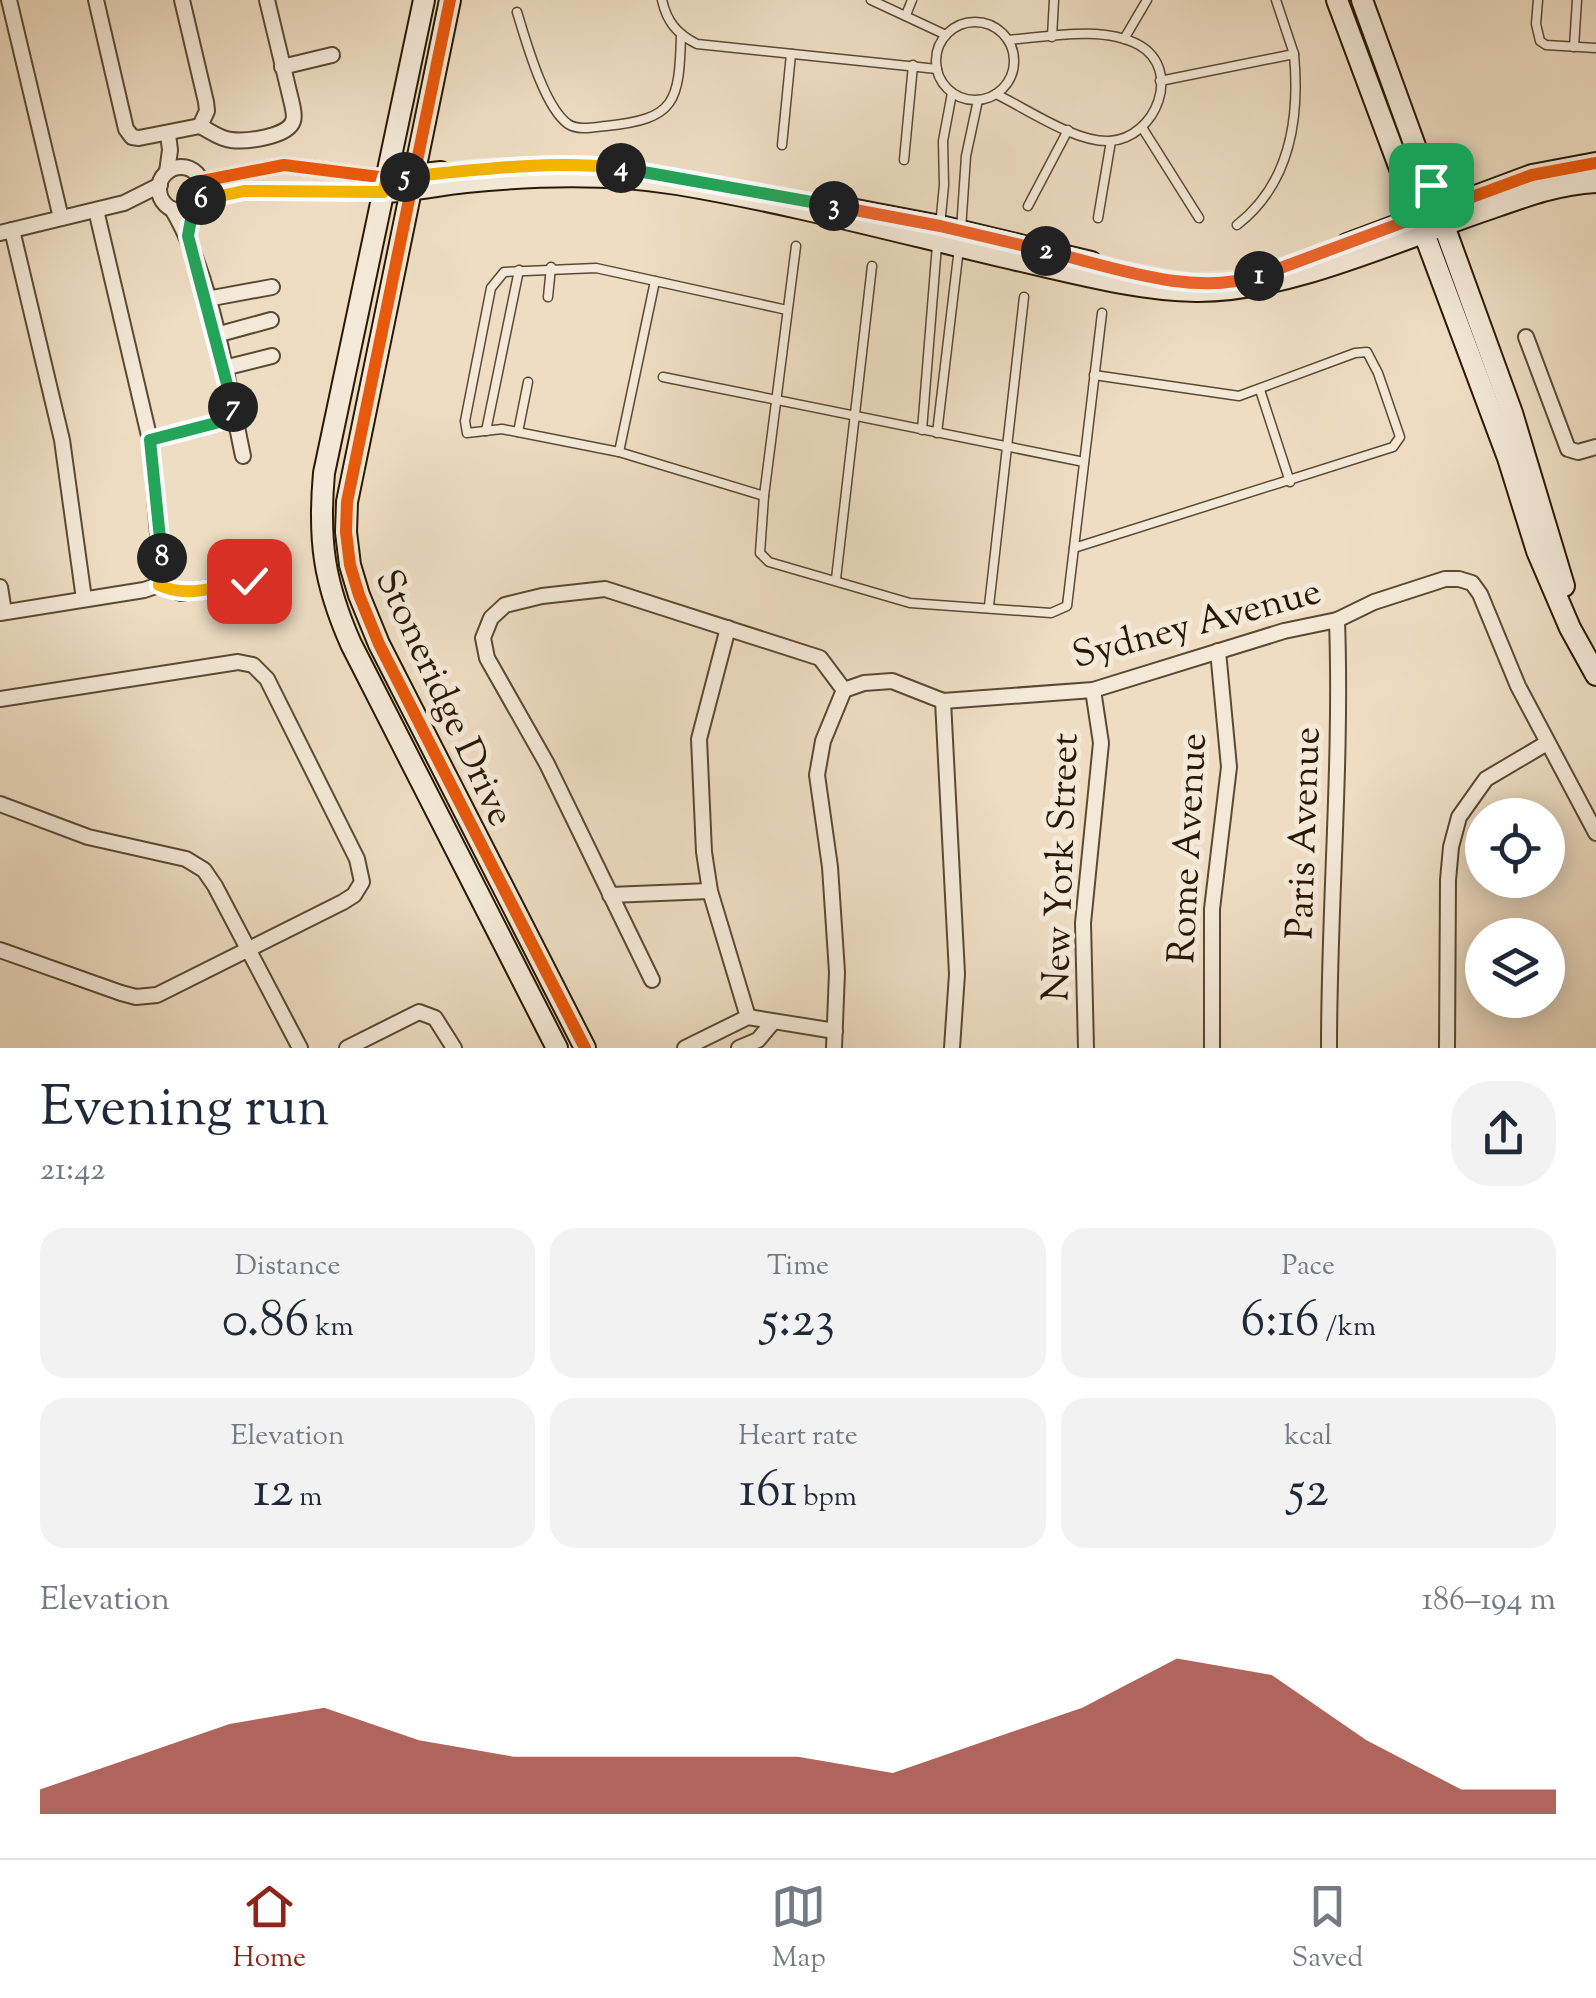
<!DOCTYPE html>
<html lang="en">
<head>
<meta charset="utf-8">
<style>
  :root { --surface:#fff; --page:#f2f2f3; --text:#1f2937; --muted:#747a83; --line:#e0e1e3; --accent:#8f2418 }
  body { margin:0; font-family:"Sorts Mill Goudy",serif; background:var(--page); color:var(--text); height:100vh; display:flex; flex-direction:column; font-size:38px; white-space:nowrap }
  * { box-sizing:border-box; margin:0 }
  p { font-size:32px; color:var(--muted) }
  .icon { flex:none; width:55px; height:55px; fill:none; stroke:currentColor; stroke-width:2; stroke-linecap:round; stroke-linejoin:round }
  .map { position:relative; height:1048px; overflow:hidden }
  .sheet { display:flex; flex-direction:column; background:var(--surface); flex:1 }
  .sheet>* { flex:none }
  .buttons { position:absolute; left:1465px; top:798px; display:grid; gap:20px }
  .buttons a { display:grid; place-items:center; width:100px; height:100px; border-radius:50%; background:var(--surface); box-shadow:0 5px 25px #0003; font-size:50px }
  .pin { position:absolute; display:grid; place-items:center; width:85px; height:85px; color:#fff; margin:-42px; border-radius:20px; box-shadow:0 5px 15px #0006 }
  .km { position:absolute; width:50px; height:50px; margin:-25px; border-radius:50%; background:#222; color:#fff; font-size:28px; line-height:50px; text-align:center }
  .round { display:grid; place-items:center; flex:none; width:105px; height:105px; border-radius:40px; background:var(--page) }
  .headline { display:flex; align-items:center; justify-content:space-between; height:170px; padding:0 40px }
  h1 { font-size:55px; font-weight:600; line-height:75px }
  .stats { display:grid; grid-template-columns:repeat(3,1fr); gap:15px; height:170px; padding:10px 40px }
  .stats div { display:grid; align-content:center; border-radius:25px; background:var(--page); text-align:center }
  .stats b { font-size:50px; font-weight:600 }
  .stats small { font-size:28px; font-weight:400 }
  .stats p { font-size:28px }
  .chart { height:280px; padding:20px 40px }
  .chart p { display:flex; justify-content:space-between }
  .chart svg { width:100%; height:180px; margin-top:10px; fill:var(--accent); opacity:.7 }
  .tab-bar { display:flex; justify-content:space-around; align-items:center; height:140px; border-top:2px solid var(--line); background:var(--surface); font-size:28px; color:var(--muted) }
  .tab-bar a { display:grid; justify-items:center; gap:5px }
  .tab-bar .on { color:var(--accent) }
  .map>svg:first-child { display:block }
</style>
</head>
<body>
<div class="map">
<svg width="1596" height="1048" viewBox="0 0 1596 1048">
  <rect width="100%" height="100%" fill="#eeddc3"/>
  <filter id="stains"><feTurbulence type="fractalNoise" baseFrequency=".002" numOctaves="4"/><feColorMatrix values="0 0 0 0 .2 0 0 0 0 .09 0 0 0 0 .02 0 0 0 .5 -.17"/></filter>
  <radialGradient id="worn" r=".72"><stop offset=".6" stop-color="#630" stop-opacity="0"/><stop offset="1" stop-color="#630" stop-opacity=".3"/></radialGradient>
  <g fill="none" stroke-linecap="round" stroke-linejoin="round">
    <defs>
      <g id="lane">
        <path d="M662 0C667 22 677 34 697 44L937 69"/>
        <polyline points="871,0 946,35"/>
        <polyline points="1538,0 1536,24 1540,41 1546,45 1596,48"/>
        <path d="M517 12C526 41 544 107 568 124 579 131 594 127 606 126 676 119 679 102 681 36"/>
        <polyline points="906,15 912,0"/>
        <circle cx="975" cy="61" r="39"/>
        <polyline points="1052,37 1054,0"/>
        <polyline points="1124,39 1147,0"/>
        <polyline points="1574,47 1577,0"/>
        <polyline points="1160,81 1294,54 1276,0"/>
        <path d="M996 94C1027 109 1076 143 1110 141 1156 138 1183 70 1139 45 1103 25 1047 37 1008 40"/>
        <polyline points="1143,129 1199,218"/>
        <polyline points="782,145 791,54"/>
        <polyline points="904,160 913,65"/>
        <polyline points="1028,206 1068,130"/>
        <polyline points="1098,218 1111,141"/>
        <path d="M1237 225C1290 184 1300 118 1294 54"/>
        <polyline points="940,226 944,185 943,141 952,93"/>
        <polyline points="961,230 966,156 978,100"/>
        <polyline points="796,246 764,496 760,553 769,562 910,603 1051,613 1067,606 1102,313"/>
        <polyline points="548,297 551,267"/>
        <polyline points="663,377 1084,462"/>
        <polyline points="1260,390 1290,482"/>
        <polyline points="922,430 937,245"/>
        <polyline points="486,431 519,270"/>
        <polyline points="518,432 528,382"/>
        <polyline points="937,433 959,248"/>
        <polyline points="619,452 655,281"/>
        <polyline points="764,496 619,452 502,429 467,433 465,421 491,288 504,272 596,268 787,310"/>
        <polyline points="1074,548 1393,447 1400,437 1378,373 1367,352 1355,353 1239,396 1094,375"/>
        <polyline points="836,579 872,266"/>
        <polyline points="989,606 1024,297"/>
      </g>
      <g id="street">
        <polyline points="9,0 61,218"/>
        <polyline points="96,0 126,129 132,137 139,138 200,126 207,111 206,102 182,0"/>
        <polyline points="282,67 332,55"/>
        <path d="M200 126C210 131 220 139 231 140 246 142 288 137 293 121 295 116 293 109 292 104L267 0"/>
        <circle cx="181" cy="189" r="22"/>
        <polyline points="167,172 170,150 168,134"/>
        <polyline points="202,181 284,165 387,178"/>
        <polyline points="202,198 244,191 383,192"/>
        <path d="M172 209C213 278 226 377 243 456"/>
        <polyline points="12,230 62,440 84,599"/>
        <polyline points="0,233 124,203 160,185"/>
        <polyline points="207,299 272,287"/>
        <polyline points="216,335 271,320"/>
        <polyline points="1526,337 1568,449 1578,452 1596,447"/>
        <polyline points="224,368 272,356"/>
        <polyline points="150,440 235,419"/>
        <polyline points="159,585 181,593 249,581"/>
        <polyline points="0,587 4,612"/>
        <polyline points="0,613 144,590 159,585 162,580 150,440 96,210"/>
        <polyline points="728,628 699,739 704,852 710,891 748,1017"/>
        <polyline points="844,690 864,683 892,681 943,701 1093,690 1284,631 1337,620 1374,602 1445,579 1459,579 1472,583 1480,594 1518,686 1596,833"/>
        <polyline points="0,699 238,662 253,665 267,679 357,859 362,882 354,895 343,902 157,995 136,997 121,993 0,950"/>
        <polyline points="943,701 957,974 952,1048"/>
        <polyline points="0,804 88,837 186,859 204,870 215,886 300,1048"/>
        <polyline points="610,895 710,891"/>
        <polyline points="652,980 547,764 487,658 483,638 491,618 505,605 542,596 605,589 820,658 844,690"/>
        <polyline points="347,1048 419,1012 435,1018 454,1048"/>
        <polyline points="685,1048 748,1017 835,1031"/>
        <polyline points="739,1048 758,1040 773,1022"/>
        <polyline points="834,1048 837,972 830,867 817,775 823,741 844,690"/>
        <polyline points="1086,1048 1083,923 1101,743 1093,690"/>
        <polyline points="1212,1048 1212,909 1229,767 1218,651"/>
        <path d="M1329 1048C1329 905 1342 763 1337 620"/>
        <polyline points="1447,1048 1448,880 1451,847 1459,817 1486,779 1547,743"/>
      </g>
      <g id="secondary">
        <path d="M424 0 324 473C318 540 324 583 351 644L557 1048"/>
        <polyline points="450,0 347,502 346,532 350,565 359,595 379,644 585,1048"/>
        <polyline points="1337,0 1508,458 1537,551 1570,628 1596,675"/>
        <polyline points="1362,0 1512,413 1564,586"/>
        <polyline points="387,178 441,172"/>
        <path d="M383 192C411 191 438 185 466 182 536 175 608 173 677 184 791 203 905 234 1017 260 1075 273 1137 290 1196 291 1287 292 1400 239 1486 210 1523 197 1557 184 1596 182"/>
        <polyline points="856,210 940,226 1091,262"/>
        <polyline points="1347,244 1532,175 1596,163"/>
      </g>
    </defs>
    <use href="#lane" stroke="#5a4a32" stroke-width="11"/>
    <use href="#street" stroke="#5a4a32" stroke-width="18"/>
    <use href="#secondary" stroke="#291902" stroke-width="24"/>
    <use href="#lane" stroke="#f4e9d8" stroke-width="8"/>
    <use href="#street" stroke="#f4e9d8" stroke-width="14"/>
    <use href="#secondary" stroke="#f4e9d8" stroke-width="20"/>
    <defs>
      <g id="cycleway">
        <polyline points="450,0 347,502 346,532 350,565 359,595 379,644 585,1048"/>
        <polyline points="202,181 284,165 387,178 486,167 578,165 632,169 940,226 1134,272 1192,282 1252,278 1532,175 1596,163"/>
      </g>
    </defs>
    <use href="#cycleway" stroke="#f4e9d8" stroke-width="19"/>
    <use href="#cycleway" stroke="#e8590c" stroke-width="12"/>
  </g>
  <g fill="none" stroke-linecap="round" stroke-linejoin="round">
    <defs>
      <polyline id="split-1" points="1259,276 1439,209 1431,185"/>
      <path id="split-2" d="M1046 251C1113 267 1191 297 1259 276"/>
      <polyline id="split-3" points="834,206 940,226 1046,251"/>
      <polyline id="split-4" points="621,168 834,206"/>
      <path id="split-5" d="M405 177C477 170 548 160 621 168"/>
      <polyline id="split-6" points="201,200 244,191 383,192 387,178 405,177"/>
      <polyline id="split-7" points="201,200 193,208 188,236 233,407"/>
      <polyline id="split-8" points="162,558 150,440 235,418 233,407"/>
      <path id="split-9" d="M162 558 163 573 159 585C187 599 220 586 249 581"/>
    </defs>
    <use href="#split-1" stroke="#fff" stroke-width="20"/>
    <use href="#split-2" stroke="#fff" stroke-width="20"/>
    <use href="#split-3" stroke="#fff" stroke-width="20"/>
    <use href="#split-4" stroke="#fff" stroke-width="20"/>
    <use href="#split-5" stroke="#fff" stroke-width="20"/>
    <use href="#split-6" stroke="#fff" stroke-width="20"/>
    <use href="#split-7" stroke="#fff" stroke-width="20"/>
    <use href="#split-8" stroke="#fff" stroke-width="20"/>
    <use href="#split-9" stroke="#fff" stroke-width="20"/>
    <use href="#split-1" stroke="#f0652b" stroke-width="12"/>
    <use href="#split-2" stroke="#f0652b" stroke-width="12"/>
    <use href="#split-3" stroke="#f0652b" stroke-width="12"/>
    <use href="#split-4" stroke="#22a559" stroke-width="12"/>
    <use href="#split-5" stroke="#f5b400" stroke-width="12"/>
    <use href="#split-6" stroke="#f5b400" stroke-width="12"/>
    <use href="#split-7" stroke="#22a559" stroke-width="12"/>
    <use href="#split-8" stroke="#22a559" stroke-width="12"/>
    <use href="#split-9" stroke="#f5b400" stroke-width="12"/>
  </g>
  <g text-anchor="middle" stroke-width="10" stroke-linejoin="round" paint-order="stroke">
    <g font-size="38" fill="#291902" stroke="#f4e9d8">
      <text transform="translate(1196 622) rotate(-15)" y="13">Sydney Avenue</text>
      <text transform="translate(446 697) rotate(65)" y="13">Stoneridge Drive</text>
      <text transform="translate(1302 833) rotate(-88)" y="13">Paris Avenue</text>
      <text transform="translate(1186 848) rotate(-87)" y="13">Rome Avenue</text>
      <text transform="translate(1059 867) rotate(-88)" y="13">New York Street</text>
    </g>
  </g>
  <rect width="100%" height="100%" filter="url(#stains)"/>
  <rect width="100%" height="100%" fill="url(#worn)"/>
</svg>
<div class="buttons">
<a><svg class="icon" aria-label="locate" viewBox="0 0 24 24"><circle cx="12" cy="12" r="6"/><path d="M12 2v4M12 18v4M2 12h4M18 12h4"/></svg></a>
<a><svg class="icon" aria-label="layers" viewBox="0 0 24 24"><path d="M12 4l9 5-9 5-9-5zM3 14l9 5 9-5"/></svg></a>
</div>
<div class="pin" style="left:1431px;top:185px;background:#1e9e55"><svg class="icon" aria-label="arrive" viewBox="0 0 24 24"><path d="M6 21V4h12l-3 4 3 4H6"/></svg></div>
<div class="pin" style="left:249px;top:581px;background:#d93025"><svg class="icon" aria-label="check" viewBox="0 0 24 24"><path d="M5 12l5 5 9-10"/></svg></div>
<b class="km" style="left:1259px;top:276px">1</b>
<b class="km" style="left:1046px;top:251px">2</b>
<b class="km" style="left:834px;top:206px">3</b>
<b class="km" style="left:621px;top:168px">4</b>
<b class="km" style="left:405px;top:177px">5</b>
<b class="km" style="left:201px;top:200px">6</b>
<b class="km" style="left:233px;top:407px">7</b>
<b class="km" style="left:162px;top:558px">8</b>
</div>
<section class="sheet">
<div class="headline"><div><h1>Evening run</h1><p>21:42</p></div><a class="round"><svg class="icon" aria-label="share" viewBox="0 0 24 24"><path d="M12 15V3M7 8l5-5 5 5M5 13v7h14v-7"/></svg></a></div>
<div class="stats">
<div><p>Distance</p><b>0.86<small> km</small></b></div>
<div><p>Time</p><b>5:23</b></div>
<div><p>Pace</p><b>6:16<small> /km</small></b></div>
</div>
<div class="stats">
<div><p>Elevation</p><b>12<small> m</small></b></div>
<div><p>Heart rate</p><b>161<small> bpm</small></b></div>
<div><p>kcal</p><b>52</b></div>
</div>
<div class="chart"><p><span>Elevation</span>186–194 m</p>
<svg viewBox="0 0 160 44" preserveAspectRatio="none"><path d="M0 44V38L10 30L20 22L30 18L40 26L50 30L60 30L70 30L80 30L90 34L100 26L110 18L120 6L130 10L140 26L150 38L160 38V44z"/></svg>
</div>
</section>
<nav class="tab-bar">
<a class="on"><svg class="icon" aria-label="home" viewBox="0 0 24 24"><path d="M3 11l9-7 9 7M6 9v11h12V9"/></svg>Home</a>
<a><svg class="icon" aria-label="map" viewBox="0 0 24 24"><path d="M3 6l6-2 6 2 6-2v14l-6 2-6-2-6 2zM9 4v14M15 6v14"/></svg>Map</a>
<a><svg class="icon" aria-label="saved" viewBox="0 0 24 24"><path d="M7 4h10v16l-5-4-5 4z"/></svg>Saved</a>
</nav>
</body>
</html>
